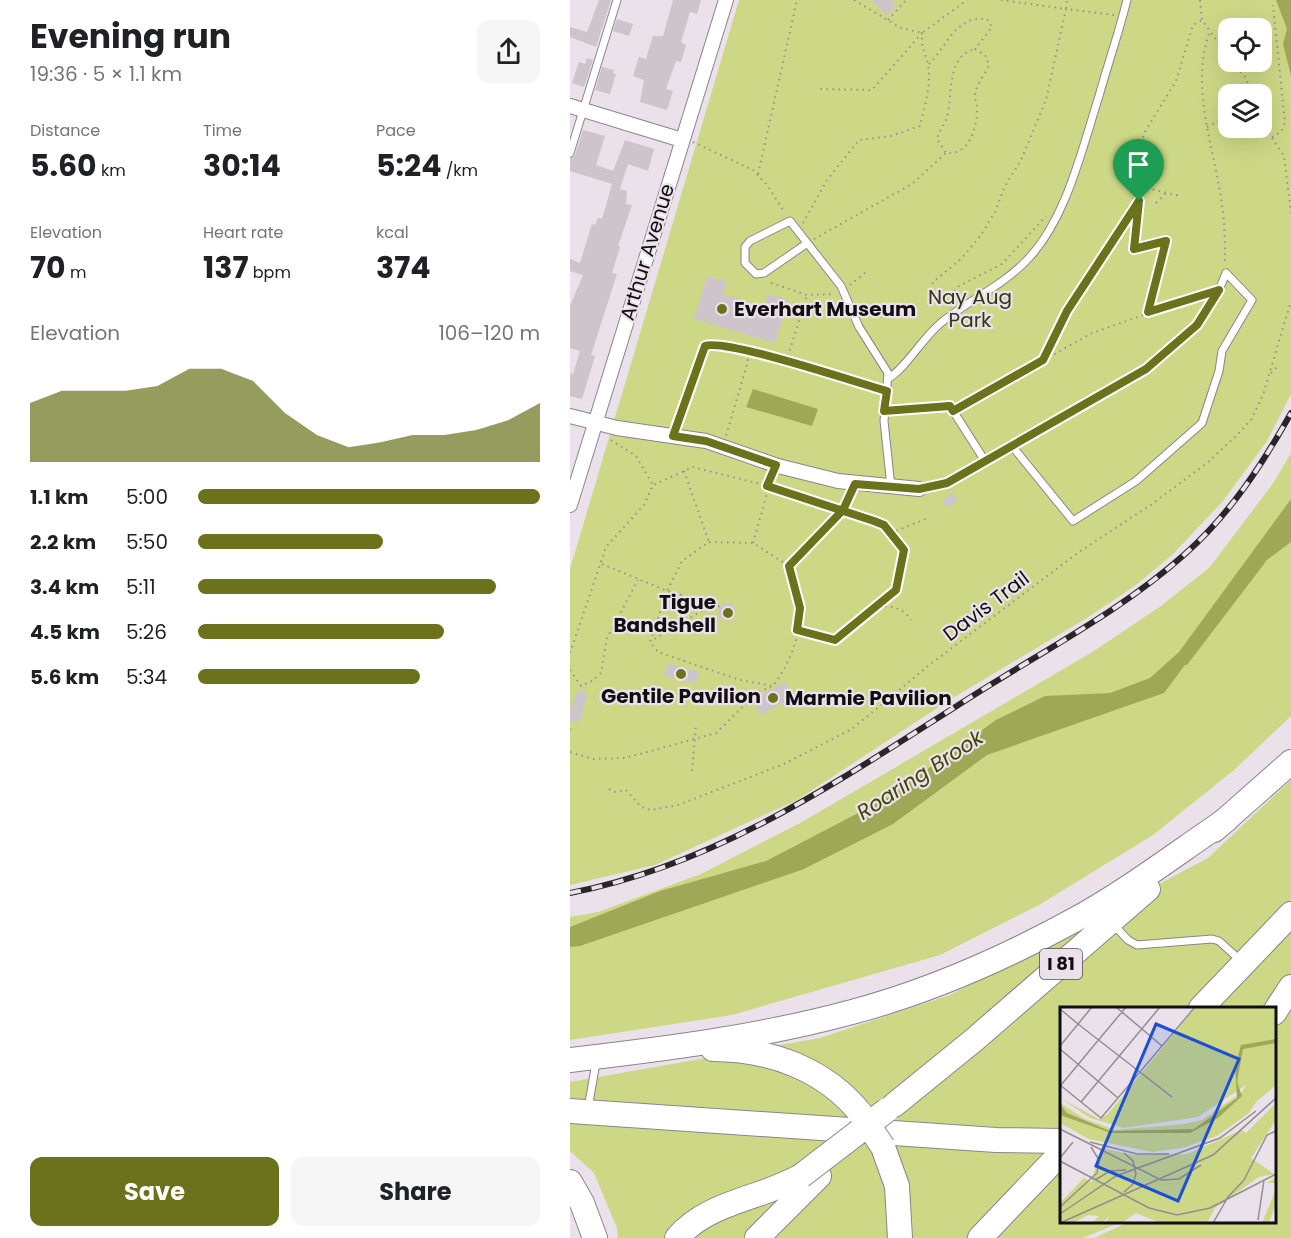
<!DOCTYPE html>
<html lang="en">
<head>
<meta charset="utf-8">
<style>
  :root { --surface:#fff; --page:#f6f6f6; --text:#202124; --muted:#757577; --accent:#6b721b }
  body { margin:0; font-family:Poppins,sans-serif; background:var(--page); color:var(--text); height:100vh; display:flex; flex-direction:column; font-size:22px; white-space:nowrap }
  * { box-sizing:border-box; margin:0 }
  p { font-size:20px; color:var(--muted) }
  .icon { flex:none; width:33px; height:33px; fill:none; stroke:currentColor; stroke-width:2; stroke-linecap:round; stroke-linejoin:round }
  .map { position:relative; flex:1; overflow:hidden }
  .sheet { display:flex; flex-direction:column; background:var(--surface); width:570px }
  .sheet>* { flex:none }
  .controls { position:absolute; left:648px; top:18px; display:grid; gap:12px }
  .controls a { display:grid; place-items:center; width:54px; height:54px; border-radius:12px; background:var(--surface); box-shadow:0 6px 24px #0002; font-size:30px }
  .pin { position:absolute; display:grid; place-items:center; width:51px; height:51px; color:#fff; margin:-62px -26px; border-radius:50% 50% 50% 0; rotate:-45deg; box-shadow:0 0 6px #0007 }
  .pin .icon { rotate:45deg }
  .round { display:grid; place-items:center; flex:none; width:63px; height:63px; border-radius:12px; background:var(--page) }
  .headline { display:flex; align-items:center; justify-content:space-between; height:102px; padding:0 30px }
  h1 { font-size:33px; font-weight:700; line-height:45px }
  .stats { display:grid; grid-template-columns:repeat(3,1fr); gap:9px; height:102px; padding:6px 30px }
  .stats div { display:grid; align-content:center }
  .stats b { font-size:30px; font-weight:700 }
  .stats small { font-size:16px; font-weight:400 }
  .stats p { font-size:16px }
  .chart { height:168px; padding:12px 30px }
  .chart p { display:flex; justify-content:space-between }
  .chart svg { width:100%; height:108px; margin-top:6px; fill:var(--accent); opacity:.7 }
  .cta { display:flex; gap:12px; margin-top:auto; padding:12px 30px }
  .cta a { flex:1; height:69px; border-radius:12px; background:var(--accent); color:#fff; font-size:24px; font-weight:700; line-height:69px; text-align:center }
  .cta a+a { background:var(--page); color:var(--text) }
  ul { padding:0 30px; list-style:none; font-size:20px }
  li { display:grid; grid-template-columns:96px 72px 1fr; align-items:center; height:45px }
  li i { height:15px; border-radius:8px; background:var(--accent) }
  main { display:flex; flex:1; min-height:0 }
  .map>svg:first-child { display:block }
</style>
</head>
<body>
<main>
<section class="sheet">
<div class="headline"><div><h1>Evening run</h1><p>19:36 · 5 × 1.1 km</p></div><a class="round"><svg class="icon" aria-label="share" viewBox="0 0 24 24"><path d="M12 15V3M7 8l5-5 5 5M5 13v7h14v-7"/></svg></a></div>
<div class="stats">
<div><p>Distance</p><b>5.60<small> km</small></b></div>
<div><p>Time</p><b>30:14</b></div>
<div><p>Pace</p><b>5:24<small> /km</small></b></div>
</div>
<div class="stats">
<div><p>Elevation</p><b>70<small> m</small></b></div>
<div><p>Heart rate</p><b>137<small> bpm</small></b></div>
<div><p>kcal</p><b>374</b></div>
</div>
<div class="chart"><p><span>Elevation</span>106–120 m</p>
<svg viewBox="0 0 160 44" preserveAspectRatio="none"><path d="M0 44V20L10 15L20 15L30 15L40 13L50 6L60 6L70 11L80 24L90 33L100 38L110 36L120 33L130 33L140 31L150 27L160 20V44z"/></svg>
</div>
<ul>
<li><b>1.1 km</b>5:00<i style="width:100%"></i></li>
<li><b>2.2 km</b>5:50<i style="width:54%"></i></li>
<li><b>3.4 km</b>5:11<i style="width:87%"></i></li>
<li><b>4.5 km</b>5:26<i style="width:72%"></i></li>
<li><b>5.6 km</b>5:34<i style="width:65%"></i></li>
</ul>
<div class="cta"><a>Save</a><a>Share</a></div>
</section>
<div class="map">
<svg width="721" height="1238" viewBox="0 0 721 1238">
  <rect width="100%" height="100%" fill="#eae1ea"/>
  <g fill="#cdd886" fill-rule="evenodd">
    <path d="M169 0H721V394L697 441 653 501 602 555 566 585 517 618 381 699 227 800 85 865 0 885V569ZM658 28H692V62H658ZM658 94H692V128H658Z"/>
    <polygon points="721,453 721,716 664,770 583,835 469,905 370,955 162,1015 0,1040 0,917 28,912 131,874 232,822 524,651 591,606 640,567 704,482"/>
    <polygon points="721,780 721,994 704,1008 491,1008 491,1222 551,1222 513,1238 48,1238 47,1228 24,1173 0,1151 0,1082 250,1038 380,995 638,858"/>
    <polygon points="721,1006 721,1238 524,1238 559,1222 704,1222 705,1029"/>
  </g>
  <g fill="#9fa856">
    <polygon points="706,0 721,0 721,76 713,44 717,29"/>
    <polygon points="183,389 248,409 242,426 176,407"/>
    <polygon points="721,499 721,542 689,566 594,693 417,755 323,824 234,869 10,946 0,947 0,927 90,891 196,861 317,798 426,720 475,696 540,693 580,678 609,652"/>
  </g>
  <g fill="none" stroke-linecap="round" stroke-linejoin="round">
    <polyline stroke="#9fa856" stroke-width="4" points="616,663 693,562"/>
  </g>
  <g fill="#cdc4cc">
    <polygon points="29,0 41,0 26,47 0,37 0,27 17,32"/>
    <polygon points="103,0 131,0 127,14 120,12 111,42 116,45 111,62 106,61 96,89 103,91 97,110 70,102 74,80 63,76 69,57 76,59 83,36 93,36"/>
    <polygon points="301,0 321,0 326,5 317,15"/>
    <polygon points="47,19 63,24 59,36 43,31"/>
    <polygon points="17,58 23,60 14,87 2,83 9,62 15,64"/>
    <polygon points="32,67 44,70 43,73 46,74 40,94 25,90"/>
    <polygon points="13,130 35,136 26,165 43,171 55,140 84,149 78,171 58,164 50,189 57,191 56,204 62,205 48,246 50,247 42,273 47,274 21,355 25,356 12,399 0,396 0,373 3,374 10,351 0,348 0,306 13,275 0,271 0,259 10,263 22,224 25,225 28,218 31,219 33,216 42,184 0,171 0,159 5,155"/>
    <polygon points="137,276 157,282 153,294 194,307 198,294 218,300 205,343 124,319"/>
    <polygon points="381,493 388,499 379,508 372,502"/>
    <circle cx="157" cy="612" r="9"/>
    <polygon points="98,663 129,672 125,684 94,675"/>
    <polygon points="215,682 223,697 190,715 182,699"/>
    <polygon points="13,690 17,695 11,718 5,723 0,720 0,711 7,691"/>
  </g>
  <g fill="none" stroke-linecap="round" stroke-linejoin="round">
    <defs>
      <g id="service">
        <polyline points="0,153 47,0"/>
        <polyline points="236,244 194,273 186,274 175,263 175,247 180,241 220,221 271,286 289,327 318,373 314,421 321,487"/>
        <path d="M319 378C337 367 352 338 372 322 399 300 432 286 456 261 496 221 512 149 529 96 538 64 549 32 557 0"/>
        <polyline points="314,411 380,406 415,461"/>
        <polyline points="349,489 377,483 576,369 627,325 649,290 656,273 682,300 652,351 649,371 632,423 566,481 503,521 442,446"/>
        <polyline points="544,925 558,940 567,945 642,939 649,941 670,960"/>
        <polyline points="18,1108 26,1063"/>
      </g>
      <g id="minor">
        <polyline points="0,106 112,140"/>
        <polyline points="0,416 47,428 136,441 208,466 268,481 349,489"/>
        <polyline points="0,505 156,0"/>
      </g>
      <g id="motorway">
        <polyline points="644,830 721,762"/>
        <polyline points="631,1008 721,914"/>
        <polyline points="704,1013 721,987"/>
        <path d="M143 1049C200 1049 255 1069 291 1114"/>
        <path d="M0 1060C94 1049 190 1037 282 1012 361 991 437 957 508 918 560 889 607 853 656 820"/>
        <polyline points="324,1105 404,1040 578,889"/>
        <polyline points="0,1111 426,1140 491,1141"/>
        <polyline points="313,1147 327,1186 330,1238"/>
        <polyline points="0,1182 12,1203 25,1238"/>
        <path d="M107 1238C139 1201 191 1199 231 1176"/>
        <polyline points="187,1238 249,1176"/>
        <polyline points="410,1238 491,1153"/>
      </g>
    </defs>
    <use href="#service" stroke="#8c848b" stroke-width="9"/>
    <use href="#minor" stroke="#8c848b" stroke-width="16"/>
    <use href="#motorway" stroke="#8c848b" stroke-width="26"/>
    <g stroke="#968f96" stroke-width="2" stroke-dasharray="1.5 4.5" stroke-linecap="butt">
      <polyline points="284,0 331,28 352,33 397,0"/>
      <polyline points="431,0 496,9 497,0"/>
      <polyline points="630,0 632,20 658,56"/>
      <polyline points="318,20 336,0"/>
      <path d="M639 34C620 90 645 149 652 205 655 225 655 245 655 265"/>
      <path d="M405 49 415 55 419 65C415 74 406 85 405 95 404 98 406 101 407 104 408 124 401 156 376 153L367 139C369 130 375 125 377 117 383 95 376 56 405 49Z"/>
      <polyline points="663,62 675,77 682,94"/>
      <path d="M359 64C377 47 385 15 417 19L422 27 405 49"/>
      <polyline points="661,94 664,85"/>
      <polyline points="692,123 714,156 721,213"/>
      <polyline points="637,127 650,120 658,99"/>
      <polyline points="702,137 711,132 715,123 703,5"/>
      <polyline points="123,142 183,170 197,185 215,213"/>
      <polyline points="188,174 227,0"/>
      <polyline points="577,188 610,196"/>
      <polyline points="569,203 564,249 596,241 578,312"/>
      <polyline points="586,203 596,193"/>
      <path d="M233 223 257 180 289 140 321 136 350 126C354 107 362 84 358 65 355 51 351 49 352 33L302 90 250 89"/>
      <polyline points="244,239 342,184 376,153"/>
      <polyline points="201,283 237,295 265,294"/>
      <polyline points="280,285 296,272"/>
      <polyline points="376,300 389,286 432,264 476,216"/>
      <polyline points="360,302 363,282 392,258 411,235 425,212 435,186 451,160 476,100 496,9 545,15"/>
      <polyline points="173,350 309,389"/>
      <polyline points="473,360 497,311 577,188 573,135 606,81 623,25 632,20"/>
      <polyline points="216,362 237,296"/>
      <polyline points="701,373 708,366"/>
      <polyline points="390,407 522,333 634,294"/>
      <path d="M107 425 135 346C149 341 175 346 178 361L156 436"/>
      <polyline points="41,440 66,456 83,485"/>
      <polyline points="114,471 139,542"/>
      <path d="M139 542 183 543 219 566C223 579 228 593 230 607 233 631 218 667 203 686L170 680 88 652 80 642 97 591 112 561Z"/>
      <polyline points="183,543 202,476"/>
      <polyline points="32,564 97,591 150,606 135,609 81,641"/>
      <polyline points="219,566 273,510 280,496"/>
      <path d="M309 606C323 606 333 608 341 620"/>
      <polyline points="227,631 265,640 326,590 334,550 321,533"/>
      <path d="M0 653 36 547 74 505 83 485 123 467C164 478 296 507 321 533L358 518"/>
      <polyline points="0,670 11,686 22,681 31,673 37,638 68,580"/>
      <polyline points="0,730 1,727"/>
      <polyline points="0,752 23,759 55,758 146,733 188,692 201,687"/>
      <polyline points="122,771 126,725"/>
      <polyline points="39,789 44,792 56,790 71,807 81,810 108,805 214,764 282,729 358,666 509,552 582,504 637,463 666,436 681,420 693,395 721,301"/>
    </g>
    <use href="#service" stroke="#fff" stroke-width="7"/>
    <use href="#minor" stroke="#fff" stroke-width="14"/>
    <use href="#motorway" stroke="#fff" stroke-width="24"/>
    <defs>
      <path id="rail" d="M0 893C157 863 287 768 420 685 486 644 557 606 615 554 660 514 692 465 721 413"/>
    </defs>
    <use href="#rail" stroke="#292629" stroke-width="6"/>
    <use href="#rail" stroke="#eae1ea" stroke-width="4" stroke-dasharray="11" stroke-linecap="butt"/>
    <defs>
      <g id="motorway-bridge">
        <polyline points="291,1114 313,1147"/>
        <polyline points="231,1176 317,1110"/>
      </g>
    </defs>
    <use href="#motorway-bridge" stroke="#8c848b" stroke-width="26" stroke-linecap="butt"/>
    <use href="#motorway-bridge" stroke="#fff" stroke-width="24"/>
  </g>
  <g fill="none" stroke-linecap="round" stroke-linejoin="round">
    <defs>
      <path id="route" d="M569 201 497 311 473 360 383 411 380 406 314 411 317 391C288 383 155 338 135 346L103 436 136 441 206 465 197 486 304 521 314 525 334 550 326 590 265 640 227 630 230 608 219 566 273 510 285 484 349 489 377 483 576 369 627 325 649 290 578 312 596 241 564 249 569 201"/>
    </defs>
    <use href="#route" stroke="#fff" stroke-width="12"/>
    <use href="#route" stroke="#6b721b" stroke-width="8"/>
  </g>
  <g fill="#6b721b" stroke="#eae1ea" stroke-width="2">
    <circle cx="152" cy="309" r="6"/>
    <circle cx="158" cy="613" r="6"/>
    <circle cx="111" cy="674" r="6"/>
    <circle cx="203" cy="698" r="6"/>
  </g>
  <g text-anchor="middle" stroke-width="4.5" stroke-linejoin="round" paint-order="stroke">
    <rect fill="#eae1ea" stroke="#524d52" stroke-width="1.5" x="470" y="949" width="42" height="30" rx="4.5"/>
    <g font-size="18" font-weight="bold" fill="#110e11">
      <text x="491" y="970">I 81</text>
    </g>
    <g font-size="20" fill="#110e11" stroke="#eae1ea">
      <text transform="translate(77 252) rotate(-73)" y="7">Arthur Avenue</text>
      <text transform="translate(416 606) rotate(-37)" y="7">Davis Trail</text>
    </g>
    <g font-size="20" fill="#333613" stroke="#eae1ea">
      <text x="400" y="304">Nay Aug<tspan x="400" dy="23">Park</tspan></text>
    </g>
    <g font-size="20" font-weight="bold" fill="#110e11" stroke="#eae1ea" text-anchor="start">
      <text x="164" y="316">Everhart Museum</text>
      <text x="146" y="609" text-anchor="end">Tigue<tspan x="146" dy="23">Bandshell</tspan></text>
      <text x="111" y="703" text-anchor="middle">Gentile Pavilion</text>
      <text x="215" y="705">Marmie Pavilion</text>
    </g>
    <g font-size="21" font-style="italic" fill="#404503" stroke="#eae1ea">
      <text transform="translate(350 775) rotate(-33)" y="7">Roaring Brook</text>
    </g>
  </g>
  <g transform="translate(490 1007)">
    <rect width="216" height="216" fill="#eae1ea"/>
    <path d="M136 0H216V78L196 95 189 106 157 129 122 141 92 145 29 132 0 116V96L23 111 55 123 124 117 142 113 182 85 186 78 138 110 64 121 30 111 0 91 39 112 48 107ZM216 96V113L191 151 214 167 199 170 155 201 147 216H100L76 206 62 216H45L50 208 42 216H32L39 209 28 208 13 216H0V196L24 171 31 175 41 141 74 148 127 147 182 123 186 126ZM216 171V196L209 216H202L216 182V176H206Z" fill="#cdd886"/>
    <path d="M216 32V36L183 42 177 75 182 89 158 111 130 126H51L0 108V97L7 106 50 124 134 122 177 91 175 61 181 38Z" fill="#9fa856"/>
    <path fill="none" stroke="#938d93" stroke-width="1.5" d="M56 0 102 39M0 2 18 17M18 17 112 90M0 39 32 0M0 42 58 91M0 78 41 111 135 0M1 78 66 0M21 95 100 0M0 122 101 173 119 172 141 158M30 135 77 147H109M0 151 13 135M0 154 89 201 117 208 150 201 216 167M35 173 50 164 66 163M64 185 73 177 76 167 73 154 64 146M0 200 37 166 39 153 31 140M0 207 56 169 160 131 196 104M198 213 204 173M0 216 153 148 216 91M153 216 168 190 184 173 207 128 216 124"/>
    <path fill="#1d4ed8" fill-opacity="0.15" stroke="#1d4ed8" stroke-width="3" d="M96 17 179 52 118 194 36 159Z"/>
    <rect width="216" height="216" fill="none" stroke="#110e11" stroke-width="3"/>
  </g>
</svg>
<div class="controls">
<a><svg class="icon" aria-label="locate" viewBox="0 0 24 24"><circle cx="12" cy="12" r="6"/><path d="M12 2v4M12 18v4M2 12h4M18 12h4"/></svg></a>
<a><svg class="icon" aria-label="layers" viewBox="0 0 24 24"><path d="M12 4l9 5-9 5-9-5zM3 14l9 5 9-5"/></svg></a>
</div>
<div class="pin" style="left:569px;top:201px;background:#1e9e55"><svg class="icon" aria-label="arrive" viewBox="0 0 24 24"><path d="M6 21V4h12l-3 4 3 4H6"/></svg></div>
</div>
</main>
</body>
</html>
